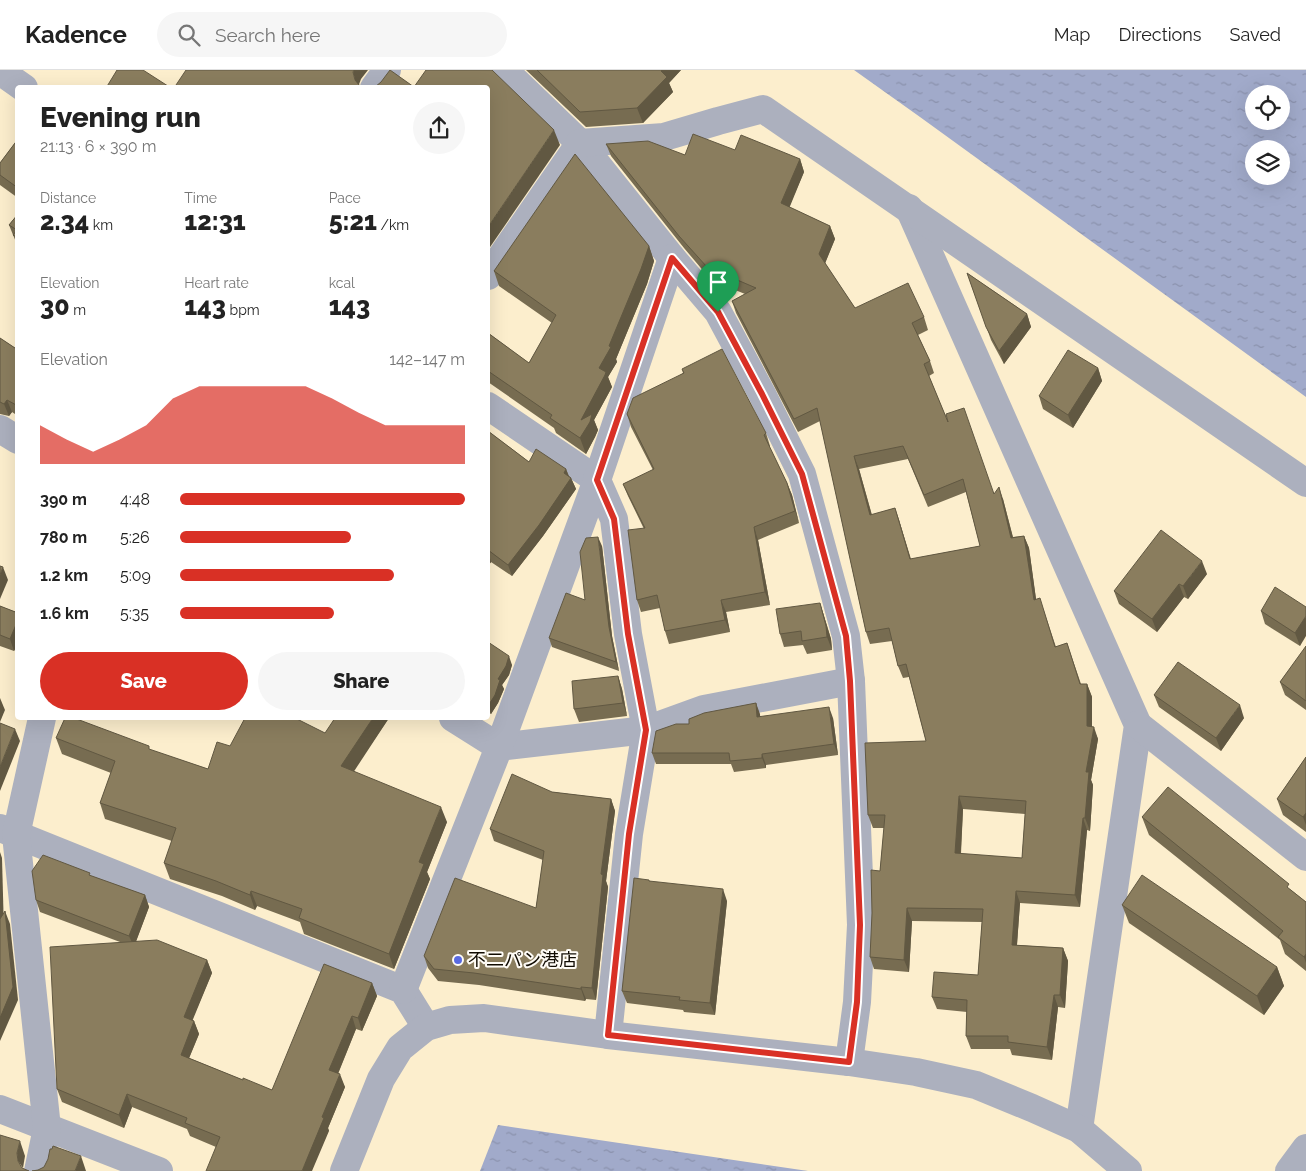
<!DOCTYPE html>
<html lang="en">
<head>
<meta charset="utf-8">
<style>
  :root { --surface:#fff; --page:#f6f6f6; --text:#222; --muted:#767676; --line:#e0e0e0; --accent:#d93025 }
  body { margin:0; font-family:Raleway,"Noto Sans JP",sans-serif; background:var(--page); color:var(--text); height:100vh; display:flex; flex-direction:column; font-size:19px; white-space:nowrap }
  * { box-sizing:border-box; margin:0 }
  p { font-size:16px; color:var(--muted) }
  .icon { flex:none; width:28px; height:28px; fill:none; stroke:currentColor; stroke-width:2; stroke-linecap:round; stroke-linejoin:round }
  .map { position:relative; flex:1; overflow:hidden }
  .sheet { position:absolute; left:15px; top:15px; width:475px; height:635px; display:flex; flex-direction:column; background:var(--surface); border-radius:5px; box-shadow:0 5px 20px #0002 }
  .sheet>* { flex:none }
  .fabs { position:absolute; left:1245px; top:15px; display:grid; gap:10px }
  .fabs a { display:grid; place-items:center; width:45px; height:45px; border-radius:50%; background:var(--surface); box-shadow:0 5px 20px #0002; font-size:25px }
  .pin { position:absolute; display:grid; place-items:center; width:42px; height:42px; color:#fff; margin:-51px -21px; border-radius:50% 50% 50% 0; rotate:-45deg; box-shadow:0 0 5px #0007 }
  .pin .icon { rotate:45deg }
  .round { display:grid; place-items:center; flex:none; width:52px; height:52px; border-radius:26px; background:var(--page) }
  .overview { display:flex; align-items:center; justify-content:space-between; height:85px; padding:0 25px }
  h1 { font-size:28px; font-weight:800; line-height:38px }
  .metrics { display:grid; grid-template-columns:repeat(3,1fr); gap:8px; height:85px; padding:5px 25px }
  .metrics div { display:grid; align-content:center }
  .metrics b { font-size:25px; font-weight:800 }
  .metrics small { font-size:14px; font-weight:400 }
  .metrics p { font-size:14px }
  .chart { height:140px; padding:10px 25px }
  .chart p { display:flex; justify-content:space-between }
  .chart svg { width:100%; height:90px; margin-top:5px; fill:var(--accent); opacity:.7 }
  .cta { display:flex; gap:10px; margin-top:auto; padding:10px 25px }
  .cta a { flex:1; height:58px; border-radius:30px; background:var(--accent); color:#fff; font-size:20px; font-weight:800; line-height:58px; text-align:center }
  .cta a+a { background:var(--page); color:var(--text) }
  ul { padding:0 25px; list-style:none; font-size:16px }
  li { display:grid; grid-template-columns:80px 60px 1fr; align-items:center; height:38px }
  li i { height:12px; border-radius:6px; background:var(--accent) }
  header { display:flex; align-items:center; gap:30px; box-sizing:border-box; height:70px; padding:0 25px; background:var(--surface); border-bottom:1px solid var(--line) }
  header strong { font-size:24px }
  nav { display:flex; gap:28px; margin-inline-start:auto; font-size:18px }
  .search { width:350px; height:45px; background:var(--page); display:flex; align-items:center; gap:12px; box-sizing:border-box; padding:0 18px; border-radius:28px; color:var(--muted); font-size:19px }
  .map>svg:first-child { display:block }
</style>
</head>
<body>
<header>
<strong>Kadence</strong>
<div class="search"><svg class="icon" aria-label="search" viewBox="0 0 24 24"><circle cx="10" cy="10" r="6"/><path d="M15 15l6 6"/></svg>Search here</div>
<nav><a>Map</a><a>Directions</a><a>Saved</a></nav>
</header>
<div class="map">
<svg width="1306" height="1101" viewBox="0 0 1306 1101">
  <defs>
    <pattern id="water-ripples" width="26" height="14" patternUnits="userSpaceOnUse" patternTransform="scale(1.25)"><rect width="26" height="14" fill="#a1aaca"/><path d="M2 4q2-2 4 0t4 0M15 11q2-2 4 0t4 0" fill="none" stroke="#8a91ac"/></pattern>
  </defs>
  <rect width="100%" height="100%" fill="#fceecd"/>
  <g fill="url(#water-ripples)" fill-rule="evenodd">
    <path d="M854 0H1306V327L920 47ZM1254 24H1281V51H1254ZM1254 79H1281V106H1254Z"/>
    <polygon points="498,1055 808,1101 480,1101"/>
  </g>
  <g fill="none" stroke-linecap="round" stroke-linejoin="round">
    <g stroke="#acb0be" stroke-width="28">
      <polyline points="504,0 580,73 672,188 718,242 762,324 802,404 846,566 851,611 861,855 857,932 849,992"/>
      <polyline points="0,1 24,18"/>
      <polyline points="374,18 387,0"/>
      <polyline points="909,138 1138,655 1079,1059"/>
      <polyline points="488,206 580,73 664,67 718,51 763,39 1306,413"/>
      <polyline points="488,336 597,410 614,449 628,564 646,660 629,764 608,965"/>
      <polyline points="0,359 18,370"/>
      <polyline points="453,648 499,677 646,660 704,639 851,611"/>
      <polyline points="1138,655 1306,787"/>
      <polyline points="0,758 403,920 426,957"/>
      <polyline points="403,920 499,677 597,410 672,188"/>
      <polyline points="0,1039 159,1101"/>
      <polyline points="38,1101 47,1058 16,765 42,648"/>
      <polyline points="344,1101 381,1009 400,978 426,957 450,950 484,948 608,965 849,992 916,1002 976,1015 1032,1038 1079,1059 1128,1101"/>
      <polyline points="1289,1101 1306,1078"/>
    </g>
  </g>
  <g fill="#776c51" fill-rule="evenodd">
    <polygon points="526,0 681,0 669,13 673,22 643,53 586,57"/>
    <polygon points="18,69 18,128 0,115 0,93"/>
    <path d="M606 74 685 85 735 80 800 89 804 102 789 137 830 156 835 169 825 193 855 238 924 247 928 260 918 265 930 291 934 303 929 306 948 352 994 424 1003 429 1013 467 1024 466 1029 478 1036 530 1044 541 1056 577 1067 573 1081 614H1087L1092 627V656L1098 669 1091 710 1093 715 1090 761 1087 760 1080 837 1020 833 1017 875 1063 878 1068 891 1065 938 1058 937 1052 990 1012 985 1010 979H971L966 966 967 942 937 939 932 927 978 905 982 852 912 851 909 902 874 899 870 887 880 801 884 758H873L868 745 926 671 909 607 903 608 898 596 892 571 870 574 866 562 820 351 798 362 736 243 732 231 745 224 711 210 684 178 611 86ZM908 389 928 437 966 422 980 476 911 489 899 450 895 438 872 445 859 399ZM963 739 1025 744 1022 788 961 784Z"/>
    <polygon points="18,144 18,177 9,155"/>
    <polygon points="649,176 654,191 647,214 616,289 617,292 608,307 612,317 594,350 598,360 595,367 586,384 556,363 554,358 488,312 488,263 529,293 552,253 499,216 494,201"/>
    <polygon points="967,203 1027,244 1031,257 1004,294 991,270"/>
    <polygon points="0,268 18,280 18,346 12,342 9,346 0,344"/>
    <polygon points="1098,298 1102,311 1073,358 1043,339 1039,326"/>
    <polygon points="682,299 766,363 770,376 769,376 787,413 792,425 799,453 758,470 770,535 726,542 730,562 669,574 665,561 660,538 641,542 637,530 644,459 628,426 623,414 653,400 631,357 627,344 683,303"/>
    <polygon points="488,361 529,392 566,399 569,406 571,408 576,419 543,466 512,506 491,492 488,496"/>
    <polygon points="602,476 612,566 619,601 552,577 549,568 585,530"/>
    <polygon points="1207,504 1188,529 1184,527 1157,562 1119,534 1114,521"/>
    <polygon points="820,533 824,546 831,569 832,580 807,584 803,575 784,577 780,564"/>
    <polygon points="0,536 18,543 18,574 14,581 0,576"/>
    <polygon points="1306,537 1300,576 1265,554 1261,541"/>
    <polygon points="488,572 512,595 509,605 502,615 504,619 498,633 491,644 488,642"/>
    <polygon points="1306,577 1306,640 1285,625 1280,612"/>
    <polygon points="618,606 622,619 627,646 579,652 574,639"/>
    <polygon points="1154,625 1244,648 1221,681 1159,637"/>
    <polygon points="756,633 760,647 833,648 838,685 766,695 766,698 734,702 731,694 656,694 652,683 689,654"/>
    <polygon points="389,648 353,701 447,752 427,802 430,809 394,899 304,864 300,852 257,836 255,840 222,826 170,809 164,793 172,771 105,749 100,733 111,703 62,684 56,668 151,680 208,699 230,676 325,663"/>
    <polygon points="1306,687 1306,762 1283,745 1277,729"/>
    <polygon points="552,722 611,729 615,741 606,811 608,817 596,930 586,929 585,931 479,915 438,911 428,898 424,886 536,838 543,790 494,771 490,759"/>
    <polygon points="1142,747 1291,820 1306,832 1306,901 1285,884 1280,870 1149,765"/>
    <polygon points="91,806 145,825 149,837 136,871 207,890 212,903 192,950 194,951 199,964 189,988 243,1010 272,1020 372,913 377,926 362,961 356,959 338,1004 345,1017 328,1058 329,1061 216,1077 190,1066 187,1059 132,1037 124,1058 62,1032 57,1019 120,872 40,842 36,830"/>
    <polygon points="649,810 649,811 727,831 715,945 684,942 683,940 627,933 622,921"/>
    <polygon points="1122,835 1277,897 1284,916 1264,945 1129,853"/>
  </g>
  <g fill="#615842">
    <polygon points="354,0 368,0 361,9 358,17 355,10 353,2"/>
    <polygon points="662,0 681,0 669,13 673,22 643,53 637,38"/>
    <polygon points="554,60 560,75 488,180 488,157"/>
    <polygon points="800,89 804,102 786,146 781,133"/>
    <polygon points="830,156 835,169 824,196 819,184"/>
    <polygon points="649,176 654,191 647,214 616,289 617,292 608,307 612,317 594,350 598,360 595,367 586,384 580,368 581,350 599,298 609,276"/>
    <polygon points="1027,244 1031,257 1004,294 999,281"/>
    <polygon points="1098,298 1102,311 1073,358 1068,345"/>
    <polygon points="7,330 12,342 9,346 4,334"/>
    <polygon points="854,386 859,399 875,457 870,445"/>
    <polygon points="566,399 570,410 571,408 576,419 543,466 512,506 508,495"/>
    <polygon points="787,413 792,425 799,453 795,441"/>
    <polygon points="999,417 1003,429 1016,480 1011,468"/>
    <polygon points="895,438 899,450 914,501 910,489"/>
    <polygon points="754,457 758,470 770,535 765,522"/>
    <polygon points="1024,466 1029,478 1038,543 1034,530"/>
    <polygon points="598,467 602,476 612,566 619,601 616,592 609,557"/>
    <polygon points="488,481 491,492 488,496"/>
    <polygon points="1202,491 1207,504 1188,529 1183,516"/>
    <polygon points="3,497 8,510 0,529 0,505"/>
    <polygon points="1179,514 1184,527 1157,562 1152,549"/>
    <polygon points="721,530 726,542 730,562 725,550"/>
    <polygon points="820,533 824,546 831,569 832,580 827,567"/>
    <polygon points="1306,546 1306,566 1300,576 1295,563"/>
    <polygon points="18,550 18,574 14,581 10,569"/>
    <polygon points="509,586 512,595 509,605 502,615 504,619 498,633 491,644 488,636 498,609"/>
    <polygon points="618,606 622,619 627,646 623,633"/>
    <polygon points="1087,614 1092,627 1092,668 1087,656"/>
    <polygon points="0,628 5,640 0,652"/>
    <polygon points="756,633 760,644 761,658 757,647"/>
    <polygon points="1240,635 1244,648 1221,681 1216,668"/>
    <polygon points="829,637 833,648 838,685 834,674"/>
    <polygon points="373,648 389,648 347,712 341,696"/>
    <polygon points="1094,657 1098,669 1091,710 1093,715 1090,761 1085,748 1086,702"/>
    <polygon points="15,659 20,671 0,721 0,697"/>
    <polygon points="762,684 766,695 766,698 762,688"/>
    <polygon points="959,726 963,739 960,796 955,783"/>
    <polygon points="611,729 615,741 606,811 608,817 596,930 592,918 601,804"/>
    <polygon points="441,737 447,752 427,802 430,809 394,899 389,884 419,792"/>
    <polygon points="1306,743 1306,755 1303,747"/>
    <polygon points="1083,748 1087,760 1080,837 1075,825"/>
    <polygon points="0,782 2,788 4,862 0,851"/>
    <polygon points="723,819 727,831 715,945 710,933"/>
    <polygon points="251,821 257,836 255,840 250,825"/>
    <polygon points="1016,821 1020,833 1016,887 1012,875"/>
    <polygon points="145,825 149,837 134,877 129,866"/>
    <polygon points="907,838 912,851 909,902 904,890"/>
    <polygon points="5,841 10,854 18,930 0,971 0,948"/>
    <polygon points="1063,878 1068,891 1065,938 1060,925"/>
    <polygon points="1306,884 1306,893 1304,887"/>
    <polygon points="207,890 212,903 189,959 184,947"/>
    <polygon points="1277,897 1284,916 1264,945 1257,926"/>
    <polygon points="372,913 377,926 362,961 358,948"/>
    <polygon points="581,917 586,929 585,931 581,919"/>
    <polygon points="1054,925 1058,937 1052,990 1047,977"/>
    <polygon points="352,946 356,959 334,1013 329,1000"/>
    <polygon points="194,951 199,964 185,998 181,985"/>
    <polygon points="340,1004 345,1017 328,1058 329,1061 312,1101 302,1101 322,1047"/>
    <polygon points="127,1024 132,1037 124,1058 119,1045"/>
    <polygon points="20,1071 25,1086 23,1098 18,1091 17,1083"/>
    <polygon points="81,1086 86,1101 75,1101"/>
  </g>
  <g fill="#8a7d5e" stroke="#615842" fill-rule="evenodd">
    <polygon points="117,0 143,0 171,18 106,18"/>
    <polygon points="186,0 354,0 353,2 355,10 360,16 364,18 174,18"/>
    <polygon points="390,0 414,17 426,0 492,0 554,60 488,157 488,18 372,18 375,17 381,12"/>
    <polygon points="537,0 662,0 661,1 667,7 637,38 580,42"/>
    <path d="M693 64 735 80 741 65 800 89 781 133 830 156 819 184 855 238 908 213 924 247 912 253 930 291 924 294 948 352 946 344 964 338 994 424 999 417 1011 468 1024 466 1034 530 1040 528 1055 577 1067 573 1080 614H1087V656L1094 657 1086 702H1089L1085 748H1083L1075 825 1016 821 1012 875 1063 878 1060 925H1054L1047 977 1008 972V966H966L967 930 932 927 934 902 978 905 983 839 907 838 904 890 870 887 872 843 871 800 880 801 885 745H868L865 673 926 671 906 594 898 596 889 558 866 562 817 338 794 349 732 231 756 218 707 197 679 166 606 74 648 71 685 85ZM903 376 924 425 963 409 980 476 910 489 895 438 870 445 854 386ZM959 726 1026 731 1022 788 955 783Z"/>
    <polygon points="18,69 18,118 0,105 0,93"/>
    <polygon points="575,84 649,176 641,199 609,276 611,277 599,298 606,302 605,305 581,350 592,344 590,352 580,368 550,348 552,345 488,301 488,263 529,293 556,245 494,201"/>
    <polygon points="18,144 18,168 13,165 17,160 9,155"/>
    <polygon points="967,203 1027,244 999,281 986,257"/>
    <polygon points="0,268 18,280 18,336 7,330 4,334 0,332"/>
    <polygon points="722,279 766,363 764,365 787,413 795,441 754,457 765,522 721,530 725,550 665,561 657,525 637,530 628,460 645,458 623,414 654,399 627,344 633,328 684,303 682,299"/>
    <polygon points="1068,280 1098,298 1068,345 1039,326"/>
    <polygon points="488,361 529,392 536,379 566,399 564,403 571,408 539,455 508,495 488,480"/>
    <polygon points="1161,460 1202,491 1183,516 1179,514 1152,549 1114,521"/>
    <polygon points="598,467 609,557 616,592 549,568 566,523 585,530 580,482 586,468"/>
    <polygon points="0,496 3,497 0,505"/>
    <polygon points="1275,517 1306,537 1306,546 1295,563 1261,541"/>
    <polygon points="820,533 826,556 827,567 802,571 801,561 780,564 776,539"/>
    <polygon points="0,536 18,543 18,550 10,569 0,565"/>
    <polygon points="488,572 509,586 506,596 498,609 500,610 495,625 488,636"/>
    <polygon points="1306,576 1306,631 1280,612"/>
    <polygon points="1178,592 1240,635 1216,668 1154,625"/>
    <polygon points="618,606 623,633 574,639 572,611"/>
    <polygon points="756,633 757,647 829,637 834,674 762,684 762,688 730,691 729,683 652,683 656,661 676,654 689,654 689,649 704,643"/>
    <polygon points="65,648 74,648 149,676 149,679 208,699 217,672 230,676 245,648 295,648 325,663 335,648 373,648 341,696 441,737 419,792 424,794 389,884 299,848 302,839 251,821 250,825 216,811 164,793 176,758 100,733 115,691 56,668"/>
    <polygon points="0,653 15,659 0,697"/>
    <polygon points="1306,687 1306,743 1303,747 1277,729"/>
    <polygon points="512,704 552,722 611,729 601,804 603,805 592,918 581,917 581,919 474,903 434,899 424,886 455,808 536,838 544,781 490,759"/>
    <polygon points="1168,717 1289,814 1287,817 1306,832 1306,884 1304,887 1278,867 1283,861 1142,747"/>
    <polygon points="43,785 90,803 89,805 145,825 129,866 36,830 32,801"/>
    <polygon points="1142,805 1277,897 1257,926 1122,835"/>
    <polygon points="634,808 649,810 649,811 723,819 710,933 679,930 680,927 622,921"/>
    <polygon points="5,841 13,917 0,948 0,849"/>
    <polygon points="157,870 207,890 184,947 194,951 181,985 243,1010 243,1008 272,1020 324,894 372,913 358,948 352,946 329,1000 340,1004 322,1047 324,1048 302,1101 206,1101 220,1067 185,1053 187,1048 127,1024 119,1045 57,1019 50,877"/>
    <polygon points="0,1065 20,1071 17,1083 18,1091 22,1098 29,1101 0,1101"/>
    <polygon points="53,1076 81,1086 75,1101 32,1101 38,1100 44,1097 48,1089 50,1079 52,1079"/>
  </g>
  <g fill="none" stroke-linecap="round" stroke-linejoin="round">
    <defs>
      <polygon id="route" points="672,188 718,242 762,324 802,404 846,566 850,611 860,855 857,932 849,992 608,965 629,764 646,660 628,564 614,449 597,410"/>
    </defs>
    <use href="#route" stroke="#fff" stroke-width="10"/>
    <use href="#route" stroke="#d93025" stroke-width="6"/>
  </g>
  <circle fill="#596ae1" stroke="#fffcf6" stroke-width="2" cx="458" cy="890" r="5"/>
  <g text-anchor="middle" stroke-width="4" stroke-linejoin="round" paint-order="stroke">
    <g font-size="18" fill="#100b02" stroke="#fffcf6" text-anchor="start">
      <text x="468" y="896">不二パン港店</text>
    </g>
  </g>
</svg>
<div class="fabs">
<a><svg class="icon" aria-label="locate" viewBox="0 0 24 24"><circle cx="12" cy="12" r="6"/><path d="M12 2v4M12 18v4M2 12h4M18 12h4"/></svg></a>
<a><svg class="icon" aria-label="layers" viewBox="0 0 24 24"><path d="M12 4l9 5-9 5-9-5zM3 14l9 5 9-5"/></svg></a>
</div>
<div class="pin" style="left:718px;top:242px;background:#1e9e55"><svg class="icon" aria-label="arrive" viewBox="0 0 24 24"><path d="M6 21V4h12l-3 4 3 4H6"/></svg></div>
<section class="sheet">
<div class="overview"><div><h1>Evening run</h1><p>21:13 · 6 × 390 m</p></div><a class="round"><svg class="icon" aria-label="share" viewBox="0 0 24 24"><path d="M12 15V3M7 8l5-5 5 5M5 13v7h14v-7"/></svg></a></div>
<div class="metrics">
<div><p>Distance</p><b>2.34<small> km</small></b></div>
<div><p>Time</p><b>12:31</b></div>
<div><p>Pace</p><b>5:21<small> /km</small></b></div>
</div>
<div class="metrics">
<div><p>Elevation</p><b>30<small> m</small></b></div>
<div><p>Heart rate</p><b>143<small> bpm</small></b></div>
<div><p>kcal</p><b>143</b></div>
</div>
<div class="chart"><p><span>Elevation</span>142–147 m</p>
<svg viewBox="0 0 160 44" preserveAspectRatio="none"><path d="M0 44V25L10 32L20 38L30 32L40 25L50 12L60 6L70 6L80 6L90 6L100 6L110 12L120 19L130 25L140 25L150 25L160 25V44z"/></svg>
</div>
<ul>
<li><b>390 m</b>4:48<i style="width:100%"></i></li>
<li><b>780 m</b>5:26<i style="width:60%"></i></li>
<li><b>1.2 km</b>5:09<i style="width:75%"></i></li>
<li><b>1.6 km</b>5:35<i style="width:54%"></i></li>
</ul>
<div class="cta"><a>Save</a><a>Share</a></div>
</section>
</div>
</body>
</html>
